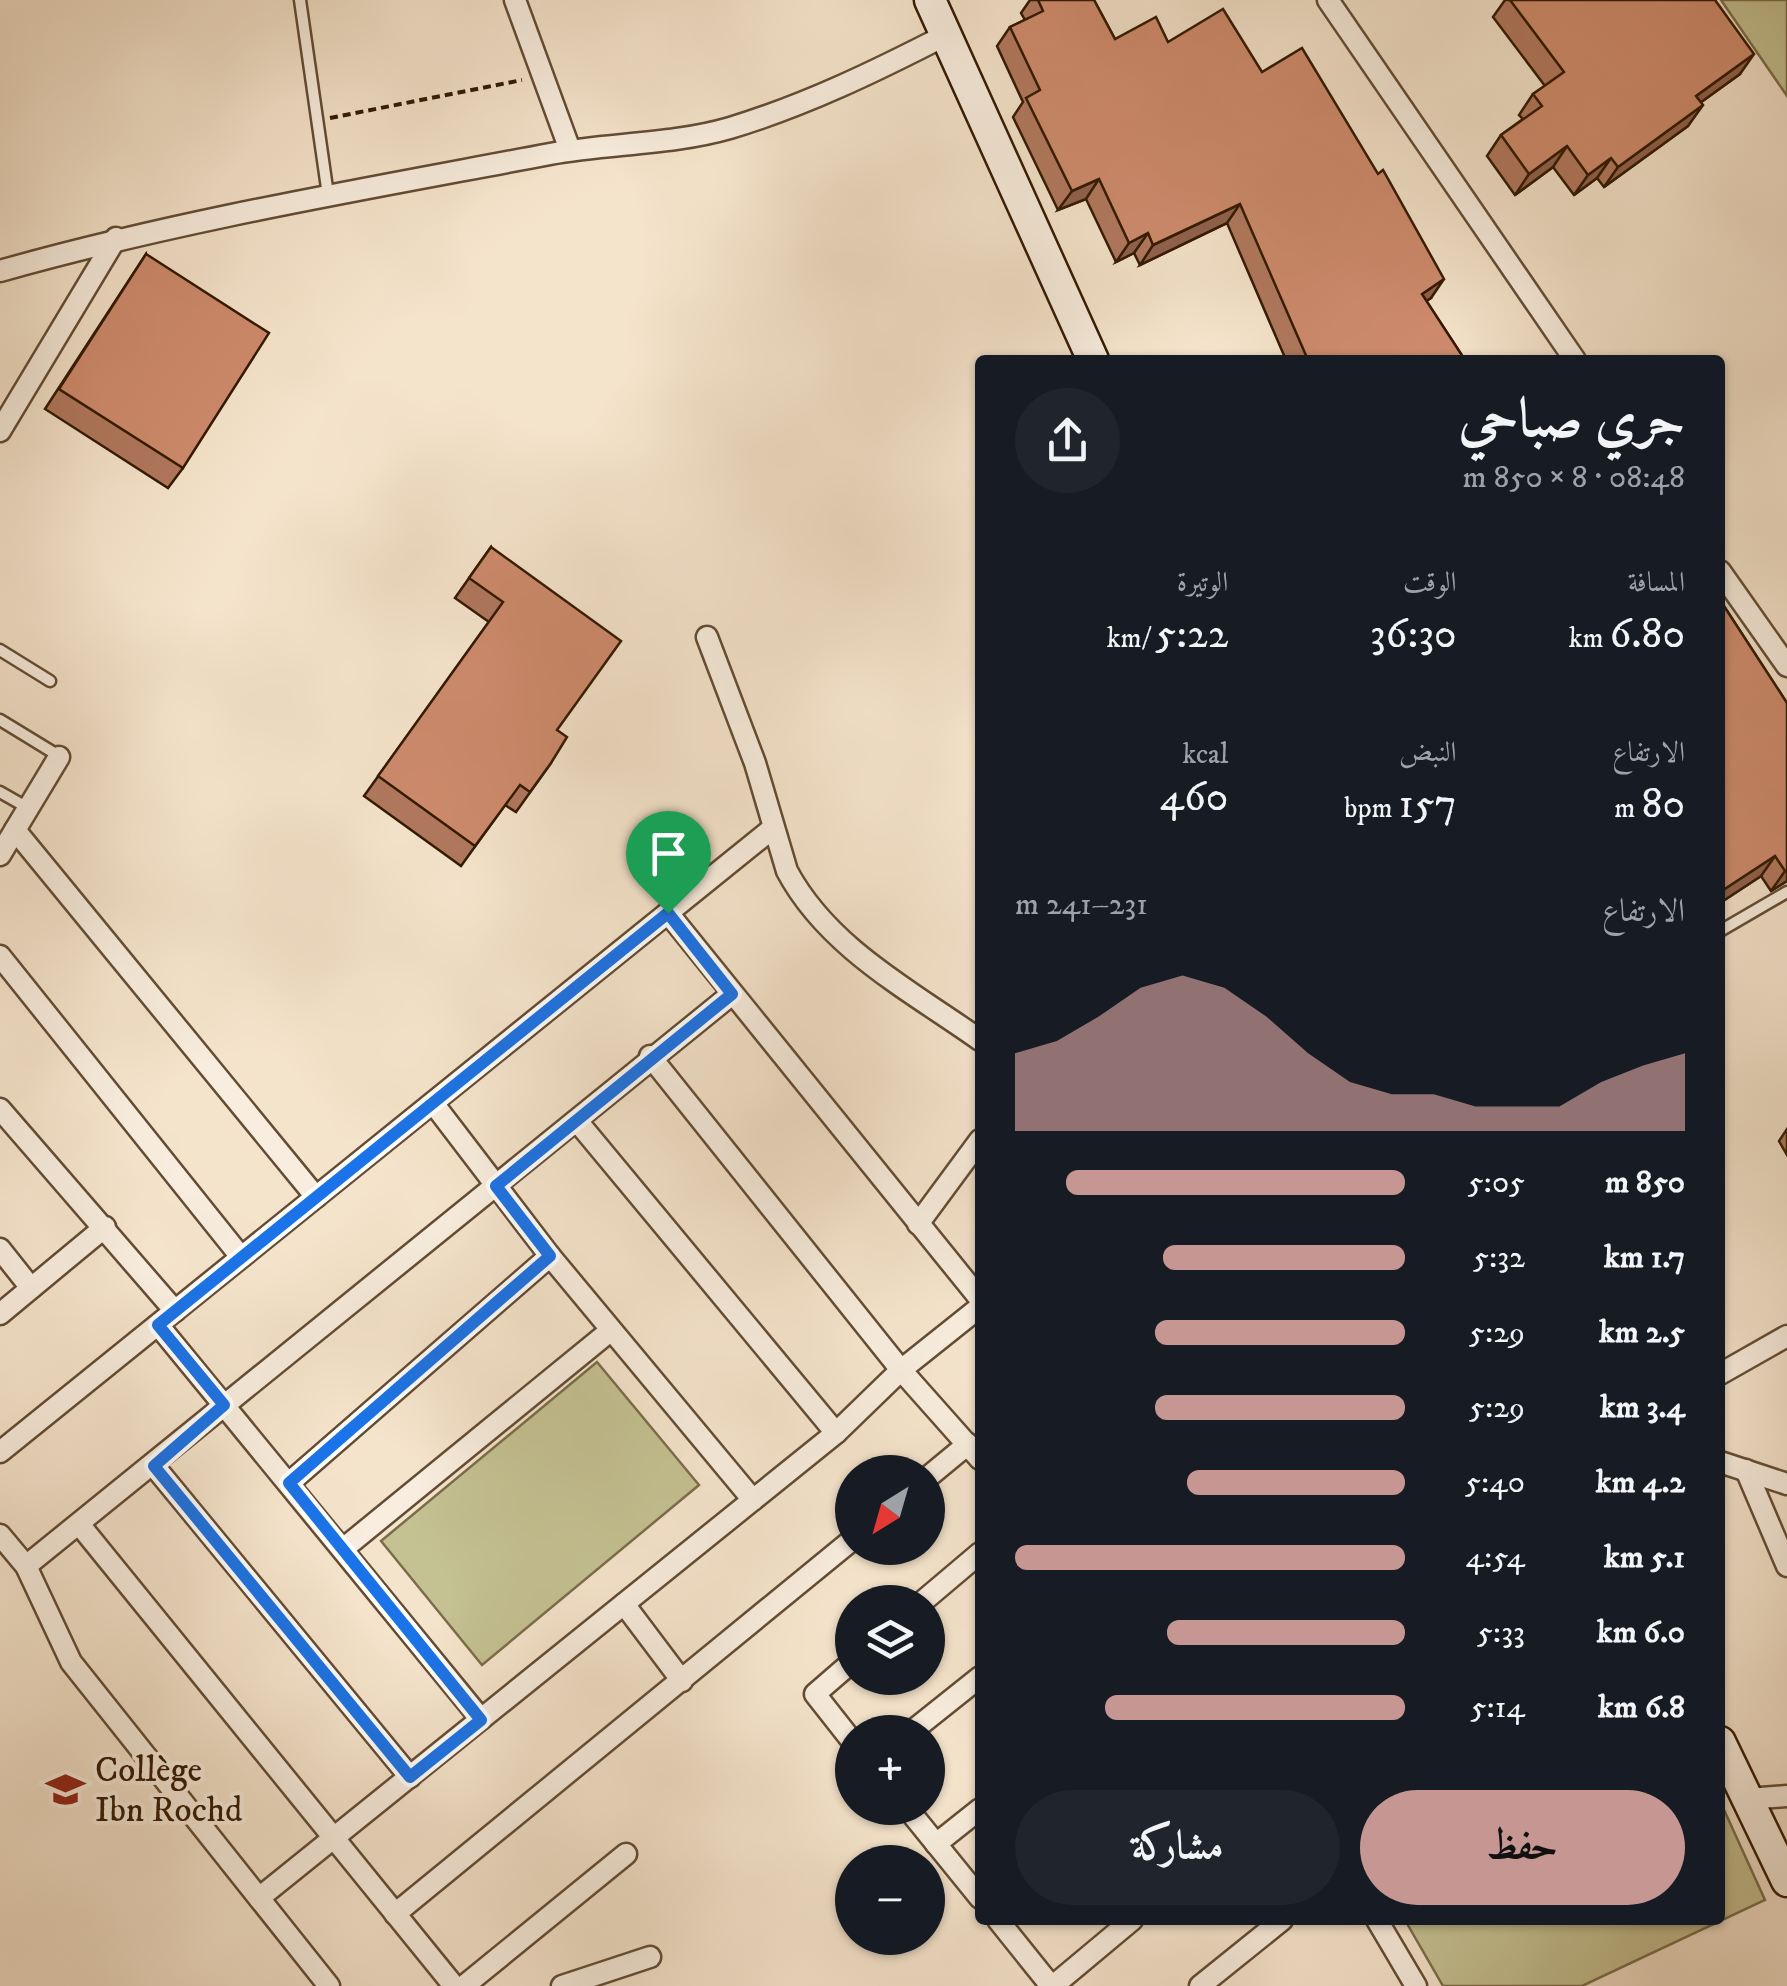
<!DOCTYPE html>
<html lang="ar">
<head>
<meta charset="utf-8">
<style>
  :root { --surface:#171b24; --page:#20242c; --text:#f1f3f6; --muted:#9ea1a6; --accent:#c59692 }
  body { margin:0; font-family:"IM FELL DW Pica",Amiri,serif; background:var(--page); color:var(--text); direction:rtl; height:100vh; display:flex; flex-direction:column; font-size:38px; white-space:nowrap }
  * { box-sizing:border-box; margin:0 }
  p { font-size:32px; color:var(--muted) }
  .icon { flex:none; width:55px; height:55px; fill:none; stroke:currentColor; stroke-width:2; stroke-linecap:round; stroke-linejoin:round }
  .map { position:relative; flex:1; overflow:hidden; direction:ltr }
  .details { position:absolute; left:975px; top:355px; width:750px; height:1570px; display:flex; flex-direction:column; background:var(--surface); border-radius:10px; box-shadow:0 2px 8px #0004; direction:rtl }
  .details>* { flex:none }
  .needle { width:65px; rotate:217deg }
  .controls { position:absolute; left:835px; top:1455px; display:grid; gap:20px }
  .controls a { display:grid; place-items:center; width:110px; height:110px; border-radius:50%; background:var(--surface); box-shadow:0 2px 8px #0004; font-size:50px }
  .pin { position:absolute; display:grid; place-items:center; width:85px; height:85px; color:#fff; margin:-102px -42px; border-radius:50% 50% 50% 0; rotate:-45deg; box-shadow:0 0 10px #0007 }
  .pin .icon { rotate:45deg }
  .round { display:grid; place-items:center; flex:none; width:105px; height:105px; border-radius:52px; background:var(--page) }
  .headline { display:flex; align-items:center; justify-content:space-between; height:170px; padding:0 40px }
  h1 { font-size:55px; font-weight:600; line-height:75px }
  .stats { display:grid; grid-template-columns:repeat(3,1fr); gap:15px; height:170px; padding:10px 40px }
  .stats div { display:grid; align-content:center }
  .stats b { font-size:42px; font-weight:600 }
  .stats small { font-size:28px; font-weight:400 }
  .stats p { font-size:28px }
  .chart { height:280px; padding:20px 40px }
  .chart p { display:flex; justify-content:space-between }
  .chart svg { width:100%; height:180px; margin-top:10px; fill:var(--accent); opacity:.7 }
  .cta { display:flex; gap:20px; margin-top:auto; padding:20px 40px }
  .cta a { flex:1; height:115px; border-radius:60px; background:var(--accent); color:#111; font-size:40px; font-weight:600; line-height:115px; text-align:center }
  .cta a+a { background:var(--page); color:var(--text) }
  ul { padding:0 40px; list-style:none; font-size:32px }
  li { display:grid; grid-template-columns:160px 120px 1fr; align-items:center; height:75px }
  li i { height:25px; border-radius:12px; background:var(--accent) }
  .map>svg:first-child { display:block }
</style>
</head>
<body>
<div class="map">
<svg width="1787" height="1986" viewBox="0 0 1787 1986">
  <rect width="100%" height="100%" fill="#f5e4cc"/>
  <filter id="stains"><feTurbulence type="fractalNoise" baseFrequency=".002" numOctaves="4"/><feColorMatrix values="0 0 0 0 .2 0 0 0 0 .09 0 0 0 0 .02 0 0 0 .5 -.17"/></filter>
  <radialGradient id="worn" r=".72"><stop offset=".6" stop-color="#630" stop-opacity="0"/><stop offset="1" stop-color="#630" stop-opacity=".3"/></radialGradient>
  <g fill="#c4c192" stroke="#7b6d4a" stroke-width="2.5">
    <polygon points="1721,0 1787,0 1787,96"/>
    <polygon points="597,1362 699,1485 482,1665 381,1541"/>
    <polygon points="1720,1801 1765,1900 1582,1986 1443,1986 1405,1920 1720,1920"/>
  </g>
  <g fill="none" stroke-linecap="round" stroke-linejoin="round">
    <defs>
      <g id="lane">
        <polyline points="300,0 328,195"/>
        <polyline points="0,650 50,681"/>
        <polyline points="0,720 59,756"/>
        <polyline points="0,792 28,808"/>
        <polyline points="1720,931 1787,892"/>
      </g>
      <g id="street">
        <polyline points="515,0 570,150"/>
        <polyline points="1328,0 1575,360"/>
        <path d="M0 271C181 220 365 189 550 154 610 143 671 145 730 128 806 105 876 71 946 35"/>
        <polyline points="0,431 116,238"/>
        <polyline points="1720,571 1787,666"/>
        <path d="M707 637 755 763 787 871C828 948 911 991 980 1040"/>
        <polyline points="15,830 316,1197"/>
        <polyline points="0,855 59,757"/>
        <polyline points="668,913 980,1299"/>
        <polyline points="0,956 241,1257"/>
        <polyline points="650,1056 901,1370 980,1459"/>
        <polyline points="433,1103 550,1256 753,1500"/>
        <polyline points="0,1109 175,1311"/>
        <polyline points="577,1121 836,1433"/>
        <polyline points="918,1224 980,1140"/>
        <polyline points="0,1249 31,1288"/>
        <polyline points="0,1314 105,1227"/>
        <polyline points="158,1325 481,1719"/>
        <polyline points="1720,1374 1787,1336"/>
        <polyline points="0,1452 773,828"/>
        <polyline points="1720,1462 1787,1484"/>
        <polyline points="154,1466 410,1777"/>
        <polyline points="1746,1470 1787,1566"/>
        <polyline points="928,1477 968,1444"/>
        <polyline points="289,1483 550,1256"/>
        <polyline points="79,1524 454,1986"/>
        <polyline points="0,1535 26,1566 71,1662 329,1986"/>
        <polyline points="343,1549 610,1331"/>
        <polyline points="26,1566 732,994"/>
        <polyline points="922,1602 980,1553"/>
        <polyline points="624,1604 682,1681"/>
        <polyline points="852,1662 815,1694 852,1741"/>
        <polyline points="911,1732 980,1677"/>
        <polyline points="1747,1799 1787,1796"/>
        <polyline points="907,1808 980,1898"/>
        <polyline points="936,1844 980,1809"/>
        <polyline points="259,1898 836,1433 901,1370 980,1307"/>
        <polyline points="395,1914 852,1540"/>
        <polyline points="998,1920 1051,1986"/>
        <polyline points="1377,1920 1416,1986"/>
        <polyline points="464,1986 626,1854"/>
        <polyline points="562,1986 650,1957"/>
        <polyline points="1053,1986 1132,1920"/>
        <polyline points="1200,1986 1282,1920"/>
      </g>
      <g id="secondary">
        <polyline points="930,0 1093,360"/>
        <polyline points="1720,1742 1787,1881"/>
      </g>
    </defs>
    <use href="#lane" stroke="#634c34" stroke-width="15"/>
    <use href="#street" stroke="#634c34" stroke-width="25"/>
    <use href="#secondary" stroke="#321902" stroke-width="35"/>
    <polyline stroke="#321902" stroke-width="4" stroke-dasharray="8 5" stroke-linecap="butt" points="330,118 522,80"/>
    <use href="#lane" stroke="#f8edde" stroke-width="10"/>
    <use href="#street" stroke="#f8edde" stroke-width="20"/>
    <use href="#secondary" stroke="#f8edde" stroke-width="30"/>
  </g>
  <g fill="#b1785e" stroke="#321902" stroke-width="2.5">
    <polygon points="1030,0 1094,0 1115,39 1168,42 1262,72 1431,298 1426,301 1465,360 1286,360 1227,223 1140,265 1134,253 1116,262 1086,199 1058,210 1013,117 1023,102 997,46 1010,27 1025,20 1021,13"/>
    <polygon points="1505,0 1715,0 1740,74 1701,102 1688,126 1604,187 1597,178 1574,195 1553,167 1515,195 1487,156 1501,135 1523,119 1519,115 1533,94 1545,86 1493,17"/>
    <polygon points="146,254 183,468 168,488 45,409"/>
    <polygon points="491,547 557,730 551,763 516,812 505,805 461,866 364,796 489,622 455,598"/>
    <polygon points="1720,600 1787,703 1787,881 1771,891 1761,876 1720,903"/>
    <polygon points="1787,1129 1787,1155 1779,1141"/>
  </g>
  <g fill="#90614c" stroke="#321902" stroke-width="2.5">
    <polygon points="1754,54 1740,74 1682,116 1696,96"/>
    <polygon points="1703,105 1688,126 1604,187 1618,167"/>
    <polygon points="1567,146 1553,167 1515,195 1529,174"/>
    <polygon points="1611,158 1597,178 1574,195 1588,175"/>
    <polygon points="1099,179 1086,199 1058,210 1072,191"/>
    <polygon points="1240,204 1227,223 1140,265 1153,245"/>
    <polygon points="1148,233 1134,253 1116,262 1129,243"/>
    <polygon points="1444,279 1431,298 1408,313 1422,294"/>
    <polygon points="1775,856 1761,876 1720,903 1720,892"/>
    <polygon points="1787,870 1787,881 1771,891 1785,871"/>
  </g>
  <g fill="#ce8b6d" stroke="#321902" stroke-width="2.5">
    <polygon points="1038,0 1094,0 1115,39 1156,17 1168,42 1223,9 1262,72 1302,48 1378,174 1383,170 1444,279 1422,294 1465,360 1308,360 1240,204 1153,245 1148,233 1129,243 1099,179 1072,191 1026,98 1040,90 1010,27 1043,11"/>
    <polygon points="1510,0 1715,0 1754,54 1696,96 1703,105 1618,167 1611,158 1588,175 1567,146 1529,174 1501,135 1542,106 1533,94 1564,72"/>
    <polygon points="146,254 269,333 183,468 59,389"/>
    <polygon points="491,547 621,641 557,730 567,737 551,763 530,792 520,785 475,846 378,776 503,602 469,578"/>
    <polygon points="1720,600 1787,703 1787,870 1785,871 1775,856 1720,892"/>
  </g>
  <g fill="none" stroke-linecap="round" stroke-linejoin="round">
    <defs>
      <polygon id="route" points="668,913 732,994 496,1186 550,1256 289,1483 481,1720 410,1777 154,1466 224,1405 158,1325"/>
    </defs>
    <use href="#route" stroke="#fff" stroke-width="20"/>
    <use href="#route" stroke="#1a73e8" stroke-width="12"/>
  </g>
  <defs>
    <symbol id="university-bare" viewBox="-9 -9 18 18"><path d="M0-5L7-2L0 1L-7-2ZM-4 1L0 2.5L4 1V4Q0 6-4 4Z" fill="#8f2418" stroke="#f8edde" stroke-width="2.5" paint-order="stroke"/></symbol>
  </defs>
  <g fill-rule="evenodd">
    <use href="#university-bare" x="38" y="1762" width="55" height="55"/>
  </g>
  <g text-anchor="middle" stroke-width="8" stroke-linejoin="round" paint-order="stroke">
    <g font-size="35" fill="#321902" stroke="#f8edde" text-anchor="start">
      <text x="95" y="1781">Collège<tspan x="95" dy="40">Ibn Rochd</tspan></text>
    </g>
  </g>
  <rect width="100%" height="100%" filter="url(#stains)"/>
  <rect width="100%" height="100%" fill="url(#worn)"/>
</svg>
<div class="controls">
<a><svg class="needle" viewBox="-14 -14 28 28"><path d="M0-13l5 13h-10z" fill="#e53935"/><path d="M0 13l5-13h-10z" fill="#9ea1a6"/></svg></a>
<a><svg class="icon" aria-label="layers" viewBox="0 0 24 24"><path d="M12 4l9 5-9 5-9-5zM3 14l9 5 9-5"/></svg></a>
<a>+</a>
<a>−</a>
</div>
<div class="pin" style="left:668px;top:913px;background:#1e9e55"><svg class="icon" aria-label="arrive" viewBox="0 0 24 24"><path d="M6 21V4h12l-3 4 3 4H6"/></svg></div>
<section class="details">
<div class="headline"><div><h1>جري صباحي</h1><p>08:48 · 8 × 850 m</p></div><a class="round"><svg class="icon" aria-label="share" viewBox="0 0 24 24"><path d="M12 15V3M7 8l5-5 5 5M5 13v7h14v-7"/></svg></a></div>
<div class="stats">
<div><p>المسافة</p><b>6.80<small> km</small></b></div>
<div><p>الوقت</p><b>36:30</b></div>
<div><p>الوتيرة</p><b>5:22<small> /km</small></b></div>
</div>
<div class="stats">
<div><p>الارتفاع</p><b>80<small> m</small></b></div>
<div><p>النبض</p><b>157<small> bpm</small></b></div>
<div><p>kcal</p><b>460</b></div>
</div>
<div class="chart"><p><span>الارتفاع</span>231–241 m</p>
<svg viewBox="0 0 160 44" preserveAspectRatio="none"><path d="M0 44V25L10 22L20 16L30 9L40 6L50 9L60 16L70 25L80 32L90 35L100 35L110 38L120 38L130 38L140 32L150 28L160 25V44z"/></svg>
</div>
<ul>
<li><b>850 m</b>5:05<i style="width:87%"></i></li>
<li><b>1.7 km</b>5:32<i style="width:62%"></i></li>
<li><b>2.5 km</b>5:29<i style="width:64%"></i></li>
<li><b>3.4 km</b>5:29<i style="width:64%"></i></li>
<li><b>4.2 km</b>5:40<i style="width:56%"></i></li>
<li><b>5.1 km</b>4:54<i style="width:100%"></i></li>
<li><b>6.0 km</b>5:33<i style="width:61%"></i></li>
<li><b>6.8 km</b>5:14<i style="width:77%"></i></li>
</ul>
<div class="cta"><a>حفظ</a><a>مشاركة</a></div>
</section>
</div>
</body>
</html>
